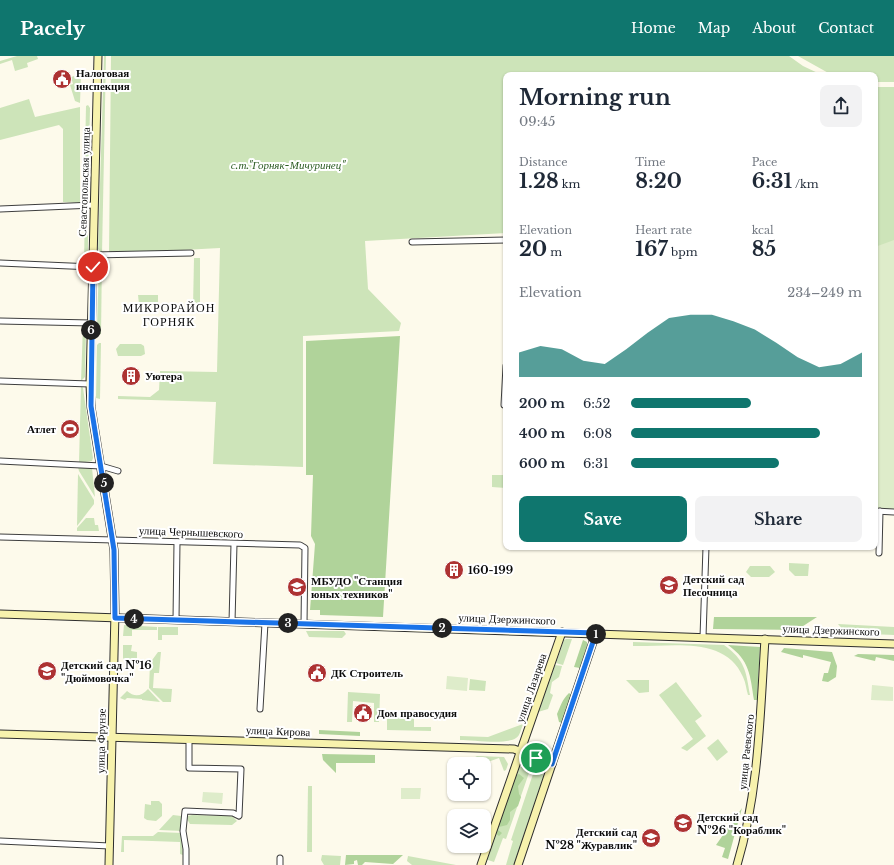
<!DOCTYPE html>
<html lang="en">
<head>
<meta charset="utf-8">
<style>
  :root { --surface:#fff; --page:#f2f2f3; --text:#1f2937; --muted:#747a83; --accent:#0f766e }
  body { margin:0; font-family:"Libre Baskerville",serif; background:var(--page); color:var(--text); height:100vh; display:flex; flex-direction:column; font-size:15px; white-space:nowrap }
  * { box-sizing:border-box; margin:0 }
  p { font-size:13px; color:var(--muted) }
  .icon { flex:none; width:22px; height:22px; fill:none; stroke:currentColor; stroke-width:2; stroke-linecap:round; stroke-linejoin:round }
  .map { position:relative; flex:1; overflow:hidden }
  .side { position:absolute; left:503px; top:16px; width:375px; height:478px; display:flex; flex-direction:column; background:var(--surface); border-radius:8px; box-shadow:0 1px 3px #0004 }
  .side>* { flex:none }
  .fabs { position:absolute; left:447px; top:701px; display:grid; gap:8px }
  .fabs a { display:grid; place-items:center; width:44px; height:44px; border-radius:8px; background:var(--surface); box-shadow:0 1px 3px #0004; font-size:20px }
  .pin { position:absolute; display:grid; place-items:center; width:34px; height:34px; color:#fff; margin:-17px; border:2px solid #fff; border-radius:50%; box-shadow:0 1px 4px #0007 }
  .km { position:absolute; width:20px; height:20px; margin:-10px; border-radius:50%; background:#222; color:#fff; font-size:11px; line-height:20px; text-align:center }
  .round { display:grid; place-items:center; flex:none; width:42px; height:42px; border-radius:8px; background:var(--page) }
  .summary { display:flex; align-items:center; justify-content:space-between; height:68px; padding:0 16px }
  h1 { font-size:22px; font-weight:800; line-height:30px }
  .figures { display:grid; grid-template-columns:repeat(3,1fr); gap:6px; height:68px; padding:4px 16px }
  .figures div { display:grid; align-content:center }
  .figures b { font-size:20px; font-weight:800 }
  .figures small { font-size:11px; font-weight:400 }
  .figures p { font-size:11px }
  .chart { height:112px; padding:8px 16px }
  .chart p { display:flex; justify-content:space-between }
  .chart svg { width:100%; height:72px; margin-top:4px; fill:var(--accent); opacity:.7 }
  .button { display:flex; gap:8px; margin-top:auto; padding:8px 16px }
  .button a { flex:1; height:46px; border-radius:8px; background:var(--accent); color:#fff; font-size:16px; font-weight:800; line-height:46px; text-align:center }
  .button a+a { background:var(--page); color:var(--text) }
  ul { padding:0 16px; list-style:none; font-size:13px }
  li { display:grid; grid-template-columns:64px 48px 1fr; align-items:center; height:30px }
  li i { height:10px; border-radius:5px; background:var(--accent) }
  header { display:flex; align-items:center; gap:24px; box-sizing:border-box; height:56px; padding:0 20px; background:var(--accent); color:#fff }
  header strong { font-size:19px }
  nav { display:flex; gap:22px; margin-inline-start:auto; font-size:14px }
  .map>svg:first-child { display:block }
</style>
</head>
<body>
<header>
<strong>Pacely</strong>
<nav><a>Home</a><a>Map</a><a>About</a><a>Contact</a></nav>
</header>
<div class="map">
<svg width="894" height="809" viewBox="0 0 894 809">
  <rect width="100%" height="100%" fill="#fdfaeb"/>
  <g fill="#cde4b9">
    <polygon points="17,0 37,0 38,3 27,7 28,11 15,15 12,4 0,8 0,5"/>
    <polygon points="104,0 106,0 102,197 98,193"/>
    <polygon points="111,0 789,0 803,10 822,19 506,19 506,177 365,185 368,233 401,267 399,275 303,280 303,411 213,408 216,346 118,343 118,340 150,341 159,334 160,315 217,316 220,192 109,198"/>
    <polygon points="798,0 894,0 894,26 875,26 875,19 832,19"/>
    <polygon points="81,18 80,47 75,45 70,29 73,28 71,21"/>
    <polygon points="875,31 894,31 894,200 875,206"/>
    <polygon points="29,43 35,61 80,51 80,147 63,146 63,73 59,69 0,84 0,52"/>
    <polygon points="88,49 90,52 88,143 84,147 86,50"/>
    <polygon points="85,151 88,157 88,204 84,208"/>
    <polygon points="102,202 101,278 99,278 97,272 99,205"/>
    <polygon points="194,202 200,202 200,252 193,252"/>
    <polygon points="138,239 158,239 158,248 139,248"/>
    <polygon points="83,269 86,273 85,321 81,325"/>
    <polygon points="99,287 101,287 100,343 96,342 97,289"/>
    <polygon points="120,288 141,288 144,290 145,298 141,300 118,300 116,293"/>
    <polygon points="81,329 83,332 93,402 92,405 79,407"/>
    <polygon points="78,411 92,412 95,441 79,415"/>
    <polygon points="78,418 94,444 94,448 77,470"/>
    <polygon points="492,419 506,419 506,432 492,431"/>
    <polygon points="86,462 94,462 95,469 98,469 99,475 77,475 77,472"/>
    <polygon points="789,507 809,508 808,520 795,520 789,514"/>
    <polygon points="750,510 770,510 775,516 769,521 751,521 746,516"/>
    <polygon points="838,568 894,571 894,579 846,577"/>
    <polygon points="124,569 157,571 157,574 132,574 132,580 123,580"/>
    <polygon points="158,571 178,571 178,579 162,579 162,584 158,584"/>
    <polygon points="306,575 344,575 346,578 342,582 309,581"/>
    <polygon points="566,583 572,583 563,609 556,607 564,584"/>
    <path d="M633 586 724 589C745 604 746 615 750 639H748C746 633 746 627 743 621 726 579 669 591 633 590Z"/>
    <polygon points="123,589 132,589 131,595 137,596 137,602 131,604 128,607 123,602"/>
    <polygon points="158,596 161,596 159,617 154,617 153,632 172,633 171,646 163,646 149,632 150,607"/>
    <polygon points="555,609 562,610 559,621 552,626 550,637 553,639 548,653 538,656"/>
    <polygon points="470,623 486,625 485,635 469,634"/>
    <polygon points="626,624 649,624 649,636 639,637"/>
    <polygon points="676,626 702,660 695,665 706,680 687,695 681,692 693,683 659,639"/>
    <path d="M148 633 160 646 142 644V643L127 642 125 644 120 642 127 635C134 641 141 641 148 633Z"/>
    <polygon points="348,636 380,638 379,666 374,666 374,647 353,645 352,666 347,666"/>
    <polygon points="387,661 414,662 414,671 431,671 431,675 387,674"/>
    <path d="M523 668C521 673 520 680 516 682 507 689 472 684 460 684V680L488 681Z"/>
    <polygon points="718,683 728,696 717,705 707,692"/>
    <polygon points="477,700 504,701 508,708 506,714 504,715 499,702 482,708 463,708"/>
    <polygon points="519,710 530,714 506,783 503,782 494,806 485,803"/>
    <polygon points="534,715 545,719 514,809 506,809 513,785 511,784"/>
    <polygon points="308,730 312,730 312,796 307,796"/>
    <polygon points="151,745 159,745 162,748 162,760 156,765 147,764 144,762 145,748 151,749"/>
    <polygon points="173,759 181,760 182,775 159,774"/>
    <polygon points="192,759 232,760 237,765 232,769 190,768 187,763 188,760"/>
    <polygon points="158,776 182,777 183,799 180,798 180,786 124,784 124,796 121,796 122,780 153,780"/>
    <polygon points="322,799 341,800 340,809 324,809 321,804"/>
    <polygon points="408,800 456,809 412,809 407,805"/>
  </g>
  <g fill="#b0d39a">
    <polygon points="400,280 383,561 320,559 320,554 310,554 315,488 311,480 313,419 306,419 306,285"/>
    <polygon points="714,561 817,561 797,574 713,573"/>
    <polygon points="583,584 587,586 587,590 580,612 574,611"/>
    <path d="M728 589 760 591 757 644H754C750 619 750 605 728 589Z"/>
    <polygon points="784,592 832,596 837,610 836,621 828,626 822,625 824,617 828,617 831,606 803,599 803,602 781,596"/>
    <polygon points="858,598 894,599 894,605 876,601 875,605 854,600"/>
    <path d="M569 637 572 639 562 667 559 666 557 658C561 649 562 644 569 637Z"/>
    <polygon points="319,674 360,676 360,680 319,678"/>
    <polygon points="322,698 375,699 375,707 336,707 336,717 323,704"/>
    <polygon points="519,718 524,722 518,730 519,738 521,741 518,750 510,756 510,764 507,769 499,771 498,774 502,777 499,780 495,777 516,719"/>
    <polygon points="742,752 728,803 722,801 725,792 716,789"/>
    <polygon points="346,799 403,799 393,808 365,806 362,809 358,809 357,804 354,805 354,808 345,809"/>
  </g>
  <g fill="#deecca">
    <polygon points="894,184 894,453 875,453 875,191"/>
    <polygon points="447,620 468,622 467,635 446,633"/>
    <polygon points="872,629 893,631 893,645 871,644"/>
    <polygon points="401,732 421,732 420,743 401,743"/>
    <polygon points="203,736 223,737 222,748 202,746"/>
  </g>
  <g fill="none" stroke-linecap="round" stroke-linejoin="round">
    <defs>
      <g id="minor">
        <polyline points="0,153 94,149"/>
        <polyline points="412,186 506,184"/>
        <polyline points="93,199 191,197"/>
        <polyline points="0,207 93,211"/>
        <polyline points="0,265 91,267"/>
        <polyline points="506,310 504,349 506,349"/>
        <polyline points="0,325 90,328"/>
        <polyline points="0,405 101,410 118,415"/>
        <polyline points="875,455 894,456"/>
        <polyline points="0,481 300,489 305,492 304,568"/>
        <polyline points="879,497 880,455"/>
        <polyline points="176,564 177,486"/>
        <polyline points="232,566 234,488"/>
        <polyline points="703,581 706,491"/>
        <polyline points="260,653 265,567"/>
        <polyline points="0,785 110,790"/>
        <polyline points="186,809 186,793 183,775 185,755 233,757 239,760 241,713 189,712 189,683"/>
        <polyline points="280,809 280,802"/>
      </g>
      <g id="secondary">
        <polyline points="98,0 90,328 91,351 114,494 115,556 109,809"/>
        <polyline points="0,558 894,588"/>
        <polyline points="0,678 514,693 552,708"/>
        <polyline points="481,809 562,576"/>
        <polyline points="518,809 596,577"/>
        <path d="M737 809C759 736 760 659 765 583"/>
      </g>
    </defs>
    <use href="#minor" stroke="#3e3e3e" stroke-width="7"/>
    <use href="#secondary" stroke="#2d2d2d" stroke-width="9"/>
    <use href="#minor" stroke="#fff" stroke-width="5"/>
    <use href="#secondary" stroke="#f7f2ad" stroke-width="7"/>
  </g>
  <g fill="none" stroke-linecap="round" stroke-linejoin="round">
    <defs>
      <polyline id="route" points="93,211 91,350 114,494 115,562 596,577 552,708 536,702"/>
    </defs>
    <use href="#route" stroke="#fff" stroke-width="8"/>
    <use href="#route" stroke="#1a73e8" stroke-width="5"/>
  </g>
  <defs>
    <symbol id="civic-disc" viewBox="-11 -11 22 22"><circle r="9.5" fill="#ad3232" stroke="#fff"/><path d="M-.6-6.5H3V-4.5H.6V-3L4-1V1h2V6H-6V1h2V-1L-.6-3ZM-1.2 2.5V6h2.4V2.5Z" fill="#fff"/></symbol>
    <symbol id="building-disc" viewBox="-11 -11 22 22"><circle r="9.5" fill="#ad3232" stroke="#fff"/><path d="M-4-6H4V6H1V3H-1V6H-4ZM-2.5-4.3h1.7v1.8h-1.7ZM.8-4.3h1.7v1.8H.8ZM-2.5-1h1.7V.8h-1.7ZM.8-1h1.7V.8H.8Z" fill="#fff"/></symbol>
    <symbol id="stadium-disc" viewBox="-11 -11 22 22"><circle r="9.5" fill="#ad3232" stroke="#fff"/><path d="M0-5a6.5 5 0 1 0 0 10a6.5 5 0 1 0 0-10ZM-3.5-1.8h7v3.6h-7Z" fill="#fff"/></symbol>
    <symbol id="school-disc" viewBox="-11 -11 22 22"><circle r="9.5" fill="#ad3232" stroke="#fff"/><path d="M0-5L7-2L0 1L-7-2ZM-4 1L0 2.5L4 1V4Q0 6-4 4Z" fill="#fff"/></symbol>
  </defs>
  <g fill-rule="evenodd">
    <use href="#civic-disc" x="51" y="12" width="22" height="22"/>
    <use href="#building-disc" x="120" y="309" width="22" height="22"/>
    <use href="#stadium-disc" x="59" y="362" width="22" height="22"/>
    <use href="#building-disc" x="443" y="503" width="22" height="22"/>
    <use href="#school-disc" x="658" y="518" width="22" height="22"/>
    <use href="#school-disc" x="286" y="520" width="22" height="22"/>
    <use href="#school-disc" x="36" y="604" width="22" height="22"/>
    <use href="#civic-disc" x="306" y="606" width="22" height="22"/>
    <use href="#civic-disc" x="352" y="646" width="22" height="22"/>
    <use href="#school-disc" x="672" y="756" width="22" height="22"/>
    <use href="#school-disc" x="640" y="771" width="22" height="22"/>
  </g>
  <g text-anchor="middle" stroke-width="4" stroke-linejoin="round" paint-order="stroke">
    <g font-size="11" font-weight="bold" fill="#0b0b0b" stroke="#fff" text-anchor="start">
      <text x="76" y="21">Налоговая<tspan x="76" dy="13">инспекция</tspan></text>
      <text x="145" y="324">Уютера</text>
      <text x="56" y="377" text-anchor="end">Атлет</text>
      <text x="468" y="518">160-199</text>
      <text x="683" y="527">Детский сад<tspan x="683" dy="13">Песочница</tspan></text>
      <text x="311" y="529">МБУДО "Станция<tspan x="311" dy="13">юных техников"</tspan></text>
      <text x="61" y="613">Детский сад №16<tspan x="61" dy="13">"Дюймовочка"</tspan></text>
      <text x="331" y="621">ДК Строитель</text>
      <text x="377" y="661">Дом правосудия</text>
      <text x="697" y="765">Детский сад<tspan x="697" dy="13">№26 "Кораблик"</tspan></text>
      <text x="637" y="780" text-anchor="end">Детский сад<tspan x="637" dy="13">№28 "Журавлик"</tspan></text>
    </g>
    <g font-size="11" font-style="italic" fill="#2c5c23" stroke="#fff">
      <text x="288" y="113">с.т."Горняк-Мичуринец"</text>
    </g>
    <g font-size="11" fill="#0b0b0b" stroke="#fff">
      <text transform="translate(84 126) rotate(-88)" y="4">Севастопольская улица</text>
      <text transform="translate(191 476) rotate(2)" y="4">улица Чернышевского</text>
      <text transform="translate(507 563) rotate(2)" y="4">улица Дзержинского</text>
      <text transform="translate(831 574) rotate(2)" y="4">улица Дзержинского</text>
      <text transform="translate(531 632) rotate(-71)" y="4">улица Лазарева</text>
      <text transform="translate(278 675) rotate(2)" y="4">улица Кирова</text>
      <text transform="translate(101 685) rotate(-89)" y="4">улица Фрунзе</text>
      <text transform="translate(746 696) rotate(-84)" y="4">улица Раевского</text>
    </g>
    <g font-size="12" letter-spacing="1" fill="#0b0b0b" stroke="#fff">
      <text x="169" y="256">МИКРОРАЙОН<tspan x="169" dy="14">ГОРНЯК</tspan></text>
    </g>
  </g>
</svg>
<div class="fabs">
<a><svg class="icon" aria-label="locate" viewBox="0 0 24 24"><circle cx="12" cy="12" r="6"/><path d="M12 2v4M12 18v4M2 12h4M18 12h4"/></svg></a>
<a><svg class="icon" aria-label="layers" viewBox="0 0 24 24"><path d="M12 4l9 5-9 5-9-5zM3 14l9 5 9-5"/></svg></a>
</div>
<div class="pin" style="left:536px;top:702px;background:#1e9e55"><svg class="icon" aria-label="arrive" viewBox="0 0 24 24"><path d="M6 21V4h12l-3 4 3 4H6"/></svg></div>
<div class="pin" style="left:93px;top:211px;background:#d93025"><svg class="icon" aria-label="check" viewBox="0 0 24 24"><path d="M5 12l5 5 9-10"/></svg></div>
<b class="km" style="left:596px;top:578px">1</b>
<b class="km" style="left:442px;top:572px">2</b>
<b class="km" style="left:288px;top:567px">3</b>
<b class="km" style="left:134px;top:563px">4</b>
<b class="km" style="left:104px;top:427px">5</b>
<b class="km" style="left:91px;top:274px">6</b>
<section class="side">
<div class="summary"><div><h1>Morning run</h1><p>09:45</p></div><a class="round"><svg class="icon" aria-label="share" viewBox="0 0 24 24"><path d="M12 15V3M7 8l5-5 5 5M5 13v7h14v-7"/></svg></a></div>
<div class="figures">
<div><p>Distance</p><b>1.28<small> km</small></b></div>
<div><p>Time</p><b>8:20</b></div>
<div><p>Pace</p><b>6:31<small> /km</small></b></div>
</div>
<div class="figures">
<div><p>Elevation</p><b>20<small> m</small></b></div>
<div><p>Heart rate</p><b>167<small> bpm</small></b></div>
<div><p>kcal</p><b>85</b></div>
</div>
<div class="chart"><p><span>Elevation</span>234–249 m</p>
<svg viewBox="0 0 160 44" preserveAspectRatio="none"><path d="M0 44V29L10 25L20 27L30 34L40 36L50 27L60 17L70 8L80 6L90 6L100 10L110 15L120 23L130 32L140 38L150 36L160 29V44z"/></svg>
</div>
<ul>
<li><b>200 m</b>6:52<i style="width:52%"></i></li>
<li><b>400 m</b>6:08<i style="width:82%"></i></li>
<li><b>600 m</b>6:31<i style="width:64%"></i></li>
</ul>
<div class="button"><a>Save</a><a>Share</a></div>
</section>
</div>
</body>
</html>
